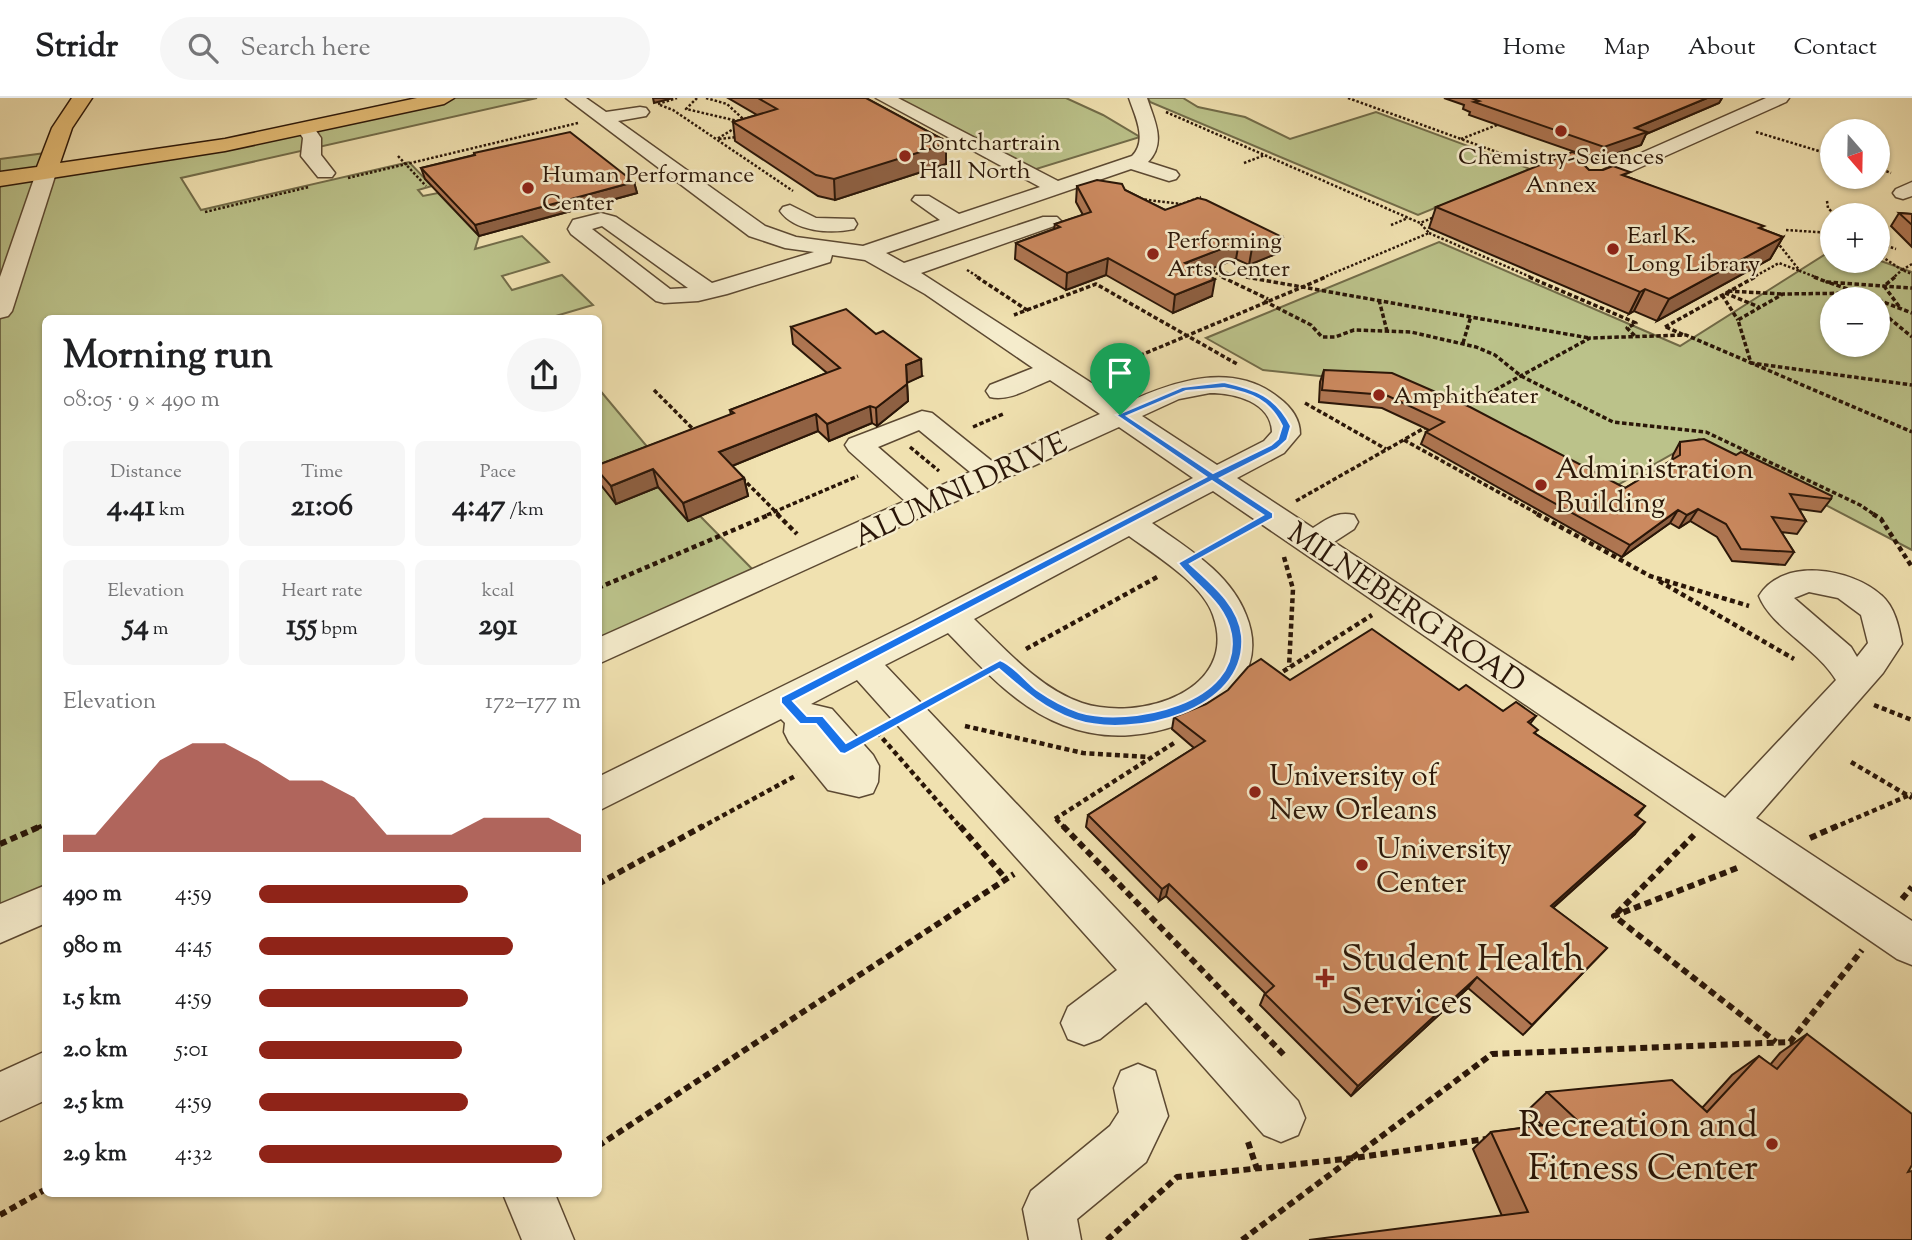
<!DOCTYPE html>
<html lang="en">
<head>
<meta charset="utf-8">
<style>
  :root { --surface:#fff; --page:#f6f6f6; --text:#202124; --muted:#757577; --line:#e0e0e0; --accent:#8f2418 }
  body { margin:0; font-family:"Sorts Mill Goudy",serif; background:var(--page); color:var(--text); height:100vh; display:flex; flex-direction:column; font-size:26px; white-space:nowrap }
  * { box-sizing:border-box; margin:0 }
  p { font-size:23px; color:var(--muted) }
  .icon { flex:none; width:38px; height:38px; fill:none; stroke:currentColor; stroke-width:2; stroke-linecap:round; stroke-linejoin:round }
  .map { position:relative; flex:1; overflow:hidden }
  .sheet { position:absolute; left:42px; top:217px; width:560px; height:882px; display:flex; flex-direction:column; background:var(--surface); border-radius:10px; box-shadow:0 2px 5px #0004 }
  .sheet>* { flex:none }
  .needle { width:46px; rotate:160deg }
  .tools { position:absolute; left:1820px; top:21px; display:grid; gap:14px }
  .tools a { display:grid; place-items:center; width:70px; height:70px; border-radius:50%; background:var(--surface); box-shadow:0 2px 5px #0004; font-size:35px }
  .pin { position:absolute; display:grid; place-items:center; width:60px; height:60px; color:#fff; margin:-72px -30px; border-radius:50% 50% 50% 0; rotate:-45deg; box-shadow:0 0 7px #0007 }
  .pin .icon { rotate:45deg }
  .round { display:grid; place-items:center; flex:none; width:74px; height:74px; border-radius:37px; background:var(--page) }
  .headline { display:flex; align-items:center; justify-content:space-between; height:119px; padding:0 21px }
  h1 { font-size:38px; font-weight:700; line-height:52px }
  .metrics { display:grid; grid-template-columns:repeat(3,1fr); gap:10px; height:119px; padding:7px 21px }
  .metrics div { display:grid; align-content:center; border-radius:10px; background:var(--page); text-align:center }
  .metrics b { font-size:30px; font-weight:700 }
  .metrics small { font-size:19px; font-weight:400 }
  .metrics p { font-size:19px }
  .chart { height:196px; padding:14px 21px }
  .chart p { display:flex; justify-content:space-between }
  .chart svg { width:100%; height:126px; margin-top:7px; fill:var(--accent); opacity:.7 }
  ul { padding:0 21px; list-style:none; font-size:23px }
  li { display:grid; grid-template-columns:112px 84px 1fr; align-items:center; height:52px }
  li i { height:18px; border-radius:9px; background:var(--accent) }
  header { display:flex; align-items:center; gap:42px; box-sizing:border-box; height:98px; padding:0 35px; background:var(--surface); border-bottom:2px solid var(--line) }
  header strong { font-size:33px }
  nav { display:flex; gap:38px; margin-inline-start:auto; font-size:24px }
  .search { width:490px; height:63px; background:var(--page); display:flex; align-items:center; gap:18px; box-sizing:border-box; padding:0 24px; border-radius:38px; color:var(--muted); font-size:26px }
  .map>svg:first-child { display:block }
</style>
</head>
<body>
<header>
<strong>Stridr</strong>
<div class="search"><svg class="icon" aria-label="search" viewBox="0 0 24 24"><circle cx="10" cy="10" r="6"/><path d="M15 15l6 6"/></svg>Search here</div>
<nav><a>Home</a><a>Map</a><a>About</a><a>Contact</a></nav>
</header>
<div class="map">
<svg width="1912" height="1142" viewBox="0 0 1912 1142">
  <rect width="100%" height="100%" fill="#f0e1b0"/>
  <filter id="stains"><feTurbulence type="fractalNoise" baseFrequency=".00286" numOctaves="4"/><feColorMatrix values="0 0 0 0 .2 0 0 0 0 .09 0 0 0 0 .02 0 0 0 .5 -.17"/></filter>
  <radialGradient id="worn" r=".72"><stop offset=".6" stop-color="#630" stop-opacity="0"/><stop offset="1" stop-color="#630" stop-opacity=".3"/></radialGradient>
  <g fill="#bbc28a" stroke="#726c49" stroke-width="2" fill-rule="evenodd">
    <polygon points="444,0 537,0 181,80 201,112 409,64 432,88 418,92 423,98 438,95 479,138 475,151 522,138 549,164 502,178 512,192 562,177 593,207 549,220 46,220 45,805 0,826 0,61 53,54 47,75"/>
    <polygon points="897,0 1066,0 1103,17 1140,39 1033,72"/>
    <polygon points="1148,0 1183,0 1198,9 1245,19 1290,41 1376,14 1530,71 1418,117 1150,4"/>
    <path d="M1439 144 1680 248 1832 152V163L1878 162 1912 174V452L1699 341 1614 389 1423 289 1263 272 1206 240ZM1832 201H1878V247H1832Z"/>
    <polygon points="598,290 660,364 601,387 616,405 658,389 688,423 700,418 762,481 598,554"/>
  </g>
  <g fill="none" stroke-linecap="round" stroke-linejoin="round">
    <defs>
      <g id="minor">
        <path d="M566 0H586L606 14 640 9 646 10 649 14 646 18 618 23 765 128 796 139 863 148 940 122 912 102 915 98H929L959 116 1040 89 876 0H898L1058 83 1132 58C1148 42 1135 18 1129 0H1147C1154 22 1167 45 1148 64L1176 73 1179 77 1176 81 1169 83 1131 71 886 155 904 165 1043 119H1057L1061 123 1057 127 921 175 1124 306C1172 284 1232 262 1279 300 1291 309 1300 321 1300 336L1284 355 1237 380 1313 430C1327 421 1337 413 1354 417L1358 424 1354 431 1334 444 1725 700 1836 582C1817 550 1771 529 1759 498 1782 459 1851 470 1881 497 1895 509 1899 529 1902 546L1883 575 1756 720 1912 823V867L1897 861 1213 393 1152 425C1187 450 1230 475 1246 517 1276 591 1192 632 1131 637 1108 639 1084 635 1063 627 1016 609 982 570 948 535L885 567 1298 1003 1305 1020 1298 1037 1281 1044 1264 1037 1146 904 1100 941 1084 947 1068 941 1061 925 1068 909 1117 872 857 582 811 606 832 611 873 657 879 668 878 684 873 695 859 699 828 692 789 644 784 634 785 625 781 621 598 713V679L913 524 1193 380 1119 329 598 566V540L905 403 849 353 845 347 849 341 922 313 932 315 993 364 1100 316 1050 282C1032 289 1009 304 990 299L986 293 990 287 1033 270 925 196 865 162 832 157 830 164 727 196 698 203 664 205 656 203 571 136 568 131 573 122 601 115 616 119 712 185 814 154 785 150 749 138ZM602 128 688 190 670 191 592 131ZM1210 295C1235 295 1271 304 1272 334L1264 343 1217 367 1142 318 1179 301ZM919 332 970 374 929 393 878 349ZM1129 438C1155 457 1202 485 1213 517 1240 593 1140 624 1082 605 1040 591 1005 551 974 521ZM1809 494 1838 500 1861 517 1868 545 1857 559 1851 549 1794 500Z"/>
        <polygon points="1766,0 1789,0 1786,4 1594,90 1580,90 1577,86 1580,82"/>
        <polygon points="306,26 312,27 321,40 321,57 335,75 332,79 318,79 301,58 303,40 297,31"/>
        <polygon points="46,69 56,75 12,213 8,218 0,220 0,179 36,75"/>
        <polygon points="1912,84 1912,98 1903,101 1896,99 1893,95 1896,91"/>
        <path d="M790 107 816 120 854 121 857 126 854 131C830 136 795 134 780 113L783 109Z"/>
        <polygon points="46,787 46,825 0,845 0,806"/>
        <polygon points="46,953 46,1002 0,1023 0,974"/>
        <polygon points="1138,966 1155,973 1168,1018 1146,1064 1077,1121 1081,1142 1029,1142 1023,1111 1031,1093 1110,1028 1119,1014 1114,990 1121,973"/>
        <polygon points="503,1096 555,1096 574,1142 522,1142"/>
      </g>
      <polygon id="major" points="72,0 92,0 72,30 60,65 225,41 417,0 454,0 444,6 225,53 0,88 0,74 37,69 52,30"/>
    </defs>
    <use href="#minor" stroke="#5c4932" stroke-width="3"/>
    <use href="#major" stroke="#2a1608" stroke-width="3"/>
    <g stroke="#2a1608" stroke-width="2.5" stroke-dasharray="2.5 2" stroke-linecap="butt">
      <polyline points="697,0 686,11 742,24"/>
      <polyline points="706,0 727,6 742,20 735,30 717,41"/>
      <polyline points="1348,0 1541,70"/>
      <polyline points="658,6 677,0"/>
      <polyline points="660,7 673,12 793,93"/>
      <polyline points="1166,14 1420,125 1437,118"/>
      <polyline points="1756,34 1832,57"/>
      <polyline points="719,41 738,39"/>
      <polyline points="1461,41 1497,27"/>
      <polyline points="398,58 426,88"/>
      <polyline points="1244,65 1265,57"/>
      <polyline points="1878,70 1891,75"/>
      <polyline points="348,80 578,25"/>
      <polyline points="1140,101 1181,106"/>
      <polyline points="1827,103 1828,110 1835,117"/>
      <polyline points="1179,107 1201,99"/>
      <polyline points="205,114 309,89"/>
      <polyline points="1391,127 1408,120"/>
      <polyline points="1786,132 1832,135"/>
      <polyline points="1429,135 1533,180"/>
      <polyline points="1777,144 1800,173 1818,180"/>
      <polyline points="1878,145 1896,151"/>
      <polyline points="1878,156 1902,172 1893,180"/>
      <polyline points="1912,166 1902,172 1912,176"/>
      <polyline points="967,172 980,180"/>
      <polyline points="1226,180 1209,172 1256,180"/>
      <polyline points="1322,180 1429,135 1420,125"/>
      <polyline points="1752,180 1779,165 1800,173"/>
    </g>
    <g stroke="#2a1608" stroke-width="3.5" stroke-dasharray="4.5 2.5" stroke-linecap="butt">
      <polyline points="977,179 1027,212 1014,217"/>
      <polyline points="1222,179 1268,201"/>
      <polyline points="1246,179 1589,240"/>
      <polyline points="1529,179 1636,225 1627,230 1635,238"/>
      <polyline points="1814,179 1827,184"/>
      <polyline points="1895,179 1884,188 1901,211"/>
      <polyline points="1728,193 1782,196"/>
      <polyline points="1854,193 1827,184 1912,190"/>
      <polyline points="1725,195 1759,209"/>
      <polyline points="1862,196 1876,201"/>
      <polyline points="1722,197 1738,222"/>
      <polyline points="1867,201 1859,195 1783,196 1738,222 1751,265 1912,287"/>
      <polyline points="1379,202 1387,233"/>
      <polyline points="1878,202 1912,215"/>
      <polyline points="1264,203 1311,227 1322,239 1335,239 1354,232 1411,234 1476,249 1495,257 1521,278 1613,324 1706,334 1860,407 1875,417"/>
      <polyline points="1878,211 1912,239"/>
      <polyline points="1027,212 1096,186 1237,266"/>
      <polyline points="1665,229 1755,179"/>
      <polyline points="1666,229 1684,237"/>
      <polyline points="1463,245 1471,218"/>
      <polyline points="1101,274 1326,179"/>
      <polyline points="654,292 696,334"/>
      <polyline points="1305,305 1386,351"/>
      <polyline points="1464,309 1590,240 1686,237 1912,334"/>
      <polyline points="973,329 1003,316"/>
      <polyline points="1404,342 1540,417"/>
      <polyline points="910,349 939,373"/>
      <polyline points="742,380 779,417"/>
      <polyline points="1296,403 1428,328"/>
      <polyline points="767,417 858,378"/>
    </g>
    <g stroke="#2a1608" stroke-width="4.5" stroke-dasharray="5 3.5" stroke-linecap="butt">
      <polyline points="777,416 797,436"/>
      <polyline points="1537,416 1650,478 1749,508"/>
      <polyline points="1873,416 1881,421 1912,469"/>
      <polyline points="1210,450 1245,431"/>
      <polyline points="1284,459 1293,491 1289,569"/>
      <polyline points="1659,483 1794,561"/>
      <polyline points="598,490 771,416"/>
      <polyline points="1026,551 1159,478"/>
      <polyline points="1276,578 1372,517"/>
      <polyline points="937,600 972,581"/>
      <polyline points="1874,607 1912,622"/>
      <polyline points="965,628 1083,655 1149,659"/>
      <polyline points="877,634 961,730"/>
      <polyline points="1851,664 1912,700"/>
      <polyline points="1055,721 1174,645"/>
      <polyline points="1056,721 1065,730"/>
      <polyline points="37,730 46,726"/>
      <polyline points="700,730 797,677"/>
      <polyline points="1833,730 1912,696"/>
    </g>
    <g stroke="#2a1608" stroke-width="6" stroke-dasharray="7 4.5" stroke-linecap="butt">
      <polyline points="960,728 1006,781"/>
      <polyline points="1063,728 1284,957"/>
      <polyline points="1810,740 1837,728"/>
      <polyline points="0,746 41,728"/>
      <polyline points="1737,770 1614,818 1776,944"/>
      <polyline points="598,786 703,728"/>
      <polyline points="1902,801 1912,789"/>
      <polyline points="1617,815 1694,737"/>
      <polyline points="1248,1044 1257,1071"/>
      <polyline points="598,1048 1014,776"/>
      <polyline points="0,1117 46,1091"/>
      <polyline points="1107,1142 1177,1079 1354,1060 1486,1041"/>
      <polyline points="1242,1142 1492,956 1790,944 1862,852"/>
    </g>
    <use href="#minor" fill="#f5eccc" fill-rule="evenodd"/>
    <use href="#major" fill="#e8c078" fill-rule="evenodd"/>
  </g>
  <g fill="#af7652" stroke="#2a1608" stroke-width="2">
    <polygon points="728,0 866,0 942,41 942,44 946,46 946,66 835,102 818,98 735,43 733,24 757,17"/>
    <polygon points="1444,0 1722,0 1719,5 1646,36 1641,47 1598,62 1469,17 1470,14 1463,11 1464,7"/>
    <polygon points="474,55 634,84 637,95 479,138 425,81 421,70 474,57"/>
    <polygon points="1584,67 1589,72 1628,79 1783,139 1770,161 1657,223 1634,213 1629,216 1429,130 1436,109"/>
    <polygon points="1077,88 1125,92 1165,112 1278,155 1249,167 1236,161 1202,174 1212,198 1173,215 1106,177 1066,192 1015,161 1016,145 1054,131 1055,126 1083,117 1076,104"/>
    <polygon points="1899,115 1912,116 1912,149 1891,128"/>
    <polygon points="791,229 922,278 907,284 908,303 877,328 872,325 829,343 818,333 732,368 744,380 748,398 688,423 658,389 616,406 601,387 598,380 598,367 731,317 730,312 827,275 793,246"/>
    <polygon points="1324,272 1625,390 1672,362 1673,357 1680,344 1736,357 1831,401 1821,414 1799,411 1806,423 1797,436 1781,434 1794,454 1785,467 1732,463 1717,439 1690,423 1679,430 1670,425 1622,459 1421,346 1426,334 1429,332 1382,310 1319,304 1320,284"/>
    <polygon points="1290,582 1459,592 1503,613 1536,618 1530,626 1536,636 1645,708 1637,718 1635,736 1553,810 1607,850 1523,937 1468,890 1351,998 1260,907 1265,895 1166,798 1159,803 1086,729 1088,717 1194,650 1172,631 1174,619"/>
    <polygon points="1807,936 1908,1074 1502,1118 1473,1051 1491,1034 1542,1027 1527,1013 1547,994 1703,1009 1732,977 1759,958 1770,967 1780,955"/>
  </g>
  <g fill="#8e6042" stroke="#2a1608" stroke-width="2">
    <polygon points="653,0 673,0 654,5"/>
    <polygon points="1707,0 1722,0 1719,5 1646,36 1641,47 1598,62 1604,49 1635,30"/>
    <polygon points="942,41 942,47 946,46 946,66 835,102 834,81"/>
    <polygon points="634,84 637,95 479,138 475,127"/>
    <polygon points="1282,139 1278,155 1249,167 1252,150"/>
    <polygon points="1783,139 1770,161 1657,223 1669,201"/>
    <polygon points="1239,144 1236,161 1182,182 1185,165"/>
    <polygon points="1108,160 1106,177 1066,192 1067,175"/>
    <polygon points="1215,181 1212,198 1173,215 1175,197"/>
    <polygon points="1645,191 1634,213 1629,216 1640,194"/>
    <polygon points="921,261 922,278 907,285 906,267"/>
    <polygon points="907,286 908,303 877,328 876,310"/>
    <polygon points="870,308 872,325 829,343 827,326"/>
    <polygon points="816,316 818,333 722,372 719,354"/>
    <polygon points="653,371 658,389 616,406 611,388"/>
    <polygon points="744,380 748,398 688,423 683,405"/>
    <polygon points="1698,411 1690,423 1679,430 1687,417"/>
    <polygon points="1678,412 1670,425 1622,459 1630,447"/>
    <polygon points="1645,724 1635,736 1541,820 1551,808"/>
    <polygon points="1169,786 1166,798 1159,803 1162,791"/>
    <polygon points="1477,879 1468,890 1351,998 1358,988"/>
  </g>
  <g fill="#cb895f" stroke="#2a1608" stroke-width="2">
    <polygon points="758,0 866,0 942,41 938,42 946,46 834,81 816,77 733,24 777,11"/>
    <polygon points="1471,0 1707,0 1635,30 1647,34 1604,49 1474,4 1479,3"/>
    <polygon points="570,34 634,84 475,127 421,70 475,57 474,55"/>
    <polygon points="1572,54 1588,59 1583,66 1589,72 1603,72 1613,68 1630,74 1622,77 1764,128 1759,130 1783,139 1669,201 1645,191 1640,194 1436,109"/>
    <polygon points="1097,82 1122,86 1125,92 1165,112 1198,100 1206,102 1282,139 1252,150 1239,144 1185,165 1215,181 1175,197 1108,160 1067,175 1016,145 1060,129 1055,126 1091,114 1077,88"/>
    <polygon points="1899,115 1912,116 1912,127"/>
    <polygon points="846,211 876,236 883,233 921,261 906,267 907,286 876,310 870,308 827,326 816,316 719,354 744,380 683,405 653,371 611,388 598,373 598,367 734,315 730,312 840,270 791,229"/>
    <polygon points="1324,272 1392,275 1470,309 1625,390 1680,357 1680,344 1704,341 1736,357 1741,354 1832,398 1831,401 1790,396 1806,423 1772,419 1794,454 1741,451 1726,426 1698,411 1687,417 1678,412 1630,447 1426,334 1444,324 1386,297 1322,292"/>
    <polygon points="1372,531 1459,592 1466,587 1503,613 1516,604 1536,618 1528,624 1538,632 1534,635 1645,708 1635,717 1645,724 1551,808 1607,850 1532,927 1477,879 1358,988 1265,896 1274,888 1169,786 1162,791 1088,717 1205,643 1174,619 1206,606 1228,592 1248,569 1261,561 1290,582"/>
    <polygon points="1807,936 1912,1016 1912,1067 1908,1074 1912,1073 1912,1142 1309,1142 1528,1114 1491,1034 1578,1023 1547,994 1672,982 1707,1014 1759,958 1777,971"/>
  </g>
  <path fill="#1a73e8" stroke="#fff" stroke-width="2" fill-rule="evenodd" d="M1224 284C1255 291 1276 298 1291 328L1287 342 1277 351 1220 380 1273 415V420L1190 466C1211 485 1239 507 1242 538 1248 614 1131 641 1075 622 1044 611 1023 592 999 571L845 656 840 655 816 626H800L781 605V599L1206 379 1116 317 1182 289ZM1224 290C1251 295 1270 302 1282 328L1278 341 1271 347 1213 375 1127 318 1186 293ZM1212 383 1263 417 1178 465C1197 489 1225 504 1231 536 1243 606 1129 629 1079 614 1064 609 1050 601 1037 592 1025 583 1014 567 1000 562L846 645 823 618H807L793 603Z"/>
  <g fill="#8f2418" stroke="#f5eccc" stroke-width="2.5">
    <circle cx="1561" cy="33" r="7"/>
    <circle cx="905" cy="58" r="7"/>
    <circle cx="528" cy="90" r="7"/>
    <circle cx="1613" cy="151" r="7"/>
    <circle cx="1153" cy="156" r="7"/>
    <circle cx="1379" cy="297" r="7"/>
    <circle cx="1541" cy="387" r="7"/>
    <circle cx="1255" cy="694" r="7"/>
    <circle cx="1362" cy="767" r="7"/>
    <path d="M1321.5 869.5h7v7h7v7h-7v7h-7v-7h-7v-7h7z"/>
    <circle cx="1772" cy="1046" r="7"/>
  </g>
  <g text-anchor="middle" stroke-width="5" stroke-linejoin="round" paint-order="stroke">
    <g font-size="24" fill="#2a1608" stroke="#f5eccc" text-anchor="start">
      <text x="919" y="52">Pontchartrain<tspan x="919" dy="28">Hall North</tspan></text>
      <text x="1561" y="66" text-anchor="middle">Chemistry-Sciences<tspan x="1561" dy="28">Annex</tspan></text>
      <text x="542" y="84">Human Performance<tspan x="542" dy="28">Center</tspan></text>
      <text x="1627" y="145">Earl K.<tspan x="1627" dy="28">Long Library</tspan></text>
      <text x="1167" y="150">Performing<tspan x="1167" dy="28">Arts Center</tspan></text>
      <text x="1393" y="305">Amphitheater</text>
    </g>
    <g font-size="30" fill="#2a1608" stroke="#f5eccc" text-anchor="start">
      <text x="1555" y="380">Administration<tspan x="1555" dy="34">Building</tspan></text>
      <text x="1269" y="687">University of<tspan x="1269" dy="34">New Orleans</tspan></text>
      <text x="1376" y="760">University<tspan x="1376" dy="34">Center</tspan></text>
    </g>
    <g font-size="30" fill="#2a1608" stroke="#f5eccc">
      <text transform="translate(960 391) rotate(-25)" y="10">ALUMNI DRIVE</text>
      <text transform="translate(1407 509) rotate(34)" y="10">MILNEBERG ROAD</text>
    </g>
    <g font-size="37" fill="#2a1608" stroke="#f5eccc" text-anchor="start">
      <text x="1341" y="872">Student Health<tspan x="1341" dy="43">Services</tspan></text>
      <text x="1758" y="1038" text-anchor="end">Recreation and<tspan x="1758" dy="43">Fitness Center</tspan></text>
    </g>
  </g>
  <rect width="100%" height="100%" filter="url(#stains)"/>
  <rect width="100%" height="100%" fill="url(#worn)"/>
</svg>
<div class="tools">
<a><svg class="needle" viewBox="-14 -14 28 28"><path d="M0-13l5 13h-10z" fill="#e53935"/><path d="M0 13l5-13h-10z" fill="#757577"/></svg></a>
<a>+</a>
<a>−</a>
</div>
<div class="pin" style="left:1120px;top:317px;background:#1e9e55"><svg class="icon" aria-label="arrive" viewBox="0 0 24 24"><path d="M6 21V4h12l-3 4 3 4H6"/></svg></div>
<section class="sheet">
<div class="headline"><div><h1>Morning run</h1><p>08:05 · 9 × 490 m</p></div><a class="round"><svg class="icon" aria-label="share" viewBox="0 0 24 24"><path d="M12 15V3M7 8l5-5 5 5M5 13v7h14v-7"/></svg></a></div>
<div class="metrics">
<div><p>Distance</p><b>4.41<small> km</small></b></div>
<div><p>Time</p><b>21:06</b></div>
<div><p>Pace</p><b>4:47<small> /km</small></b></div>
</div>
<div class="metrics">
<div><p>Elevation</p><b>54<small> m</small></b></div>
<div><p>Heart rate</p><b>155<small> bpm</small></b></div>
<div><p>kcal</p><b>291</b></div>
</div>
<div class="chart"><p><span>Elevation</span>172–177 m</p>
<svg viewBox="0 0 160 44" preserveAspectRatio="none"><path d="M0 44V38L10 38L20 25L30 12L40 6L50 6L60 12L70 19L80 19L90 25L100 38L110 38L120 38L130 32L140 32L150 32L160 38V44z"/></svg>
</div>
<ul>
<li><b>490 m</b>4:59<i style="width:65%"></i></li>
<li><b>980 m</b>4:45<i style="width:79%"></i></li>
<li><b>1.5 km</b>4:59<i style="width:65%"></i></li>
<li><b>2.0 km</b>5:01<i style="width:63%"></i></li>
<li><b>2.5 km</b>4:59<i style="width:65%"></i></li>
<li><b>2.9 km</b>4:32<i style="width:94%"></i></li>
</ul>
</section>
</div>
</body>
</html>
